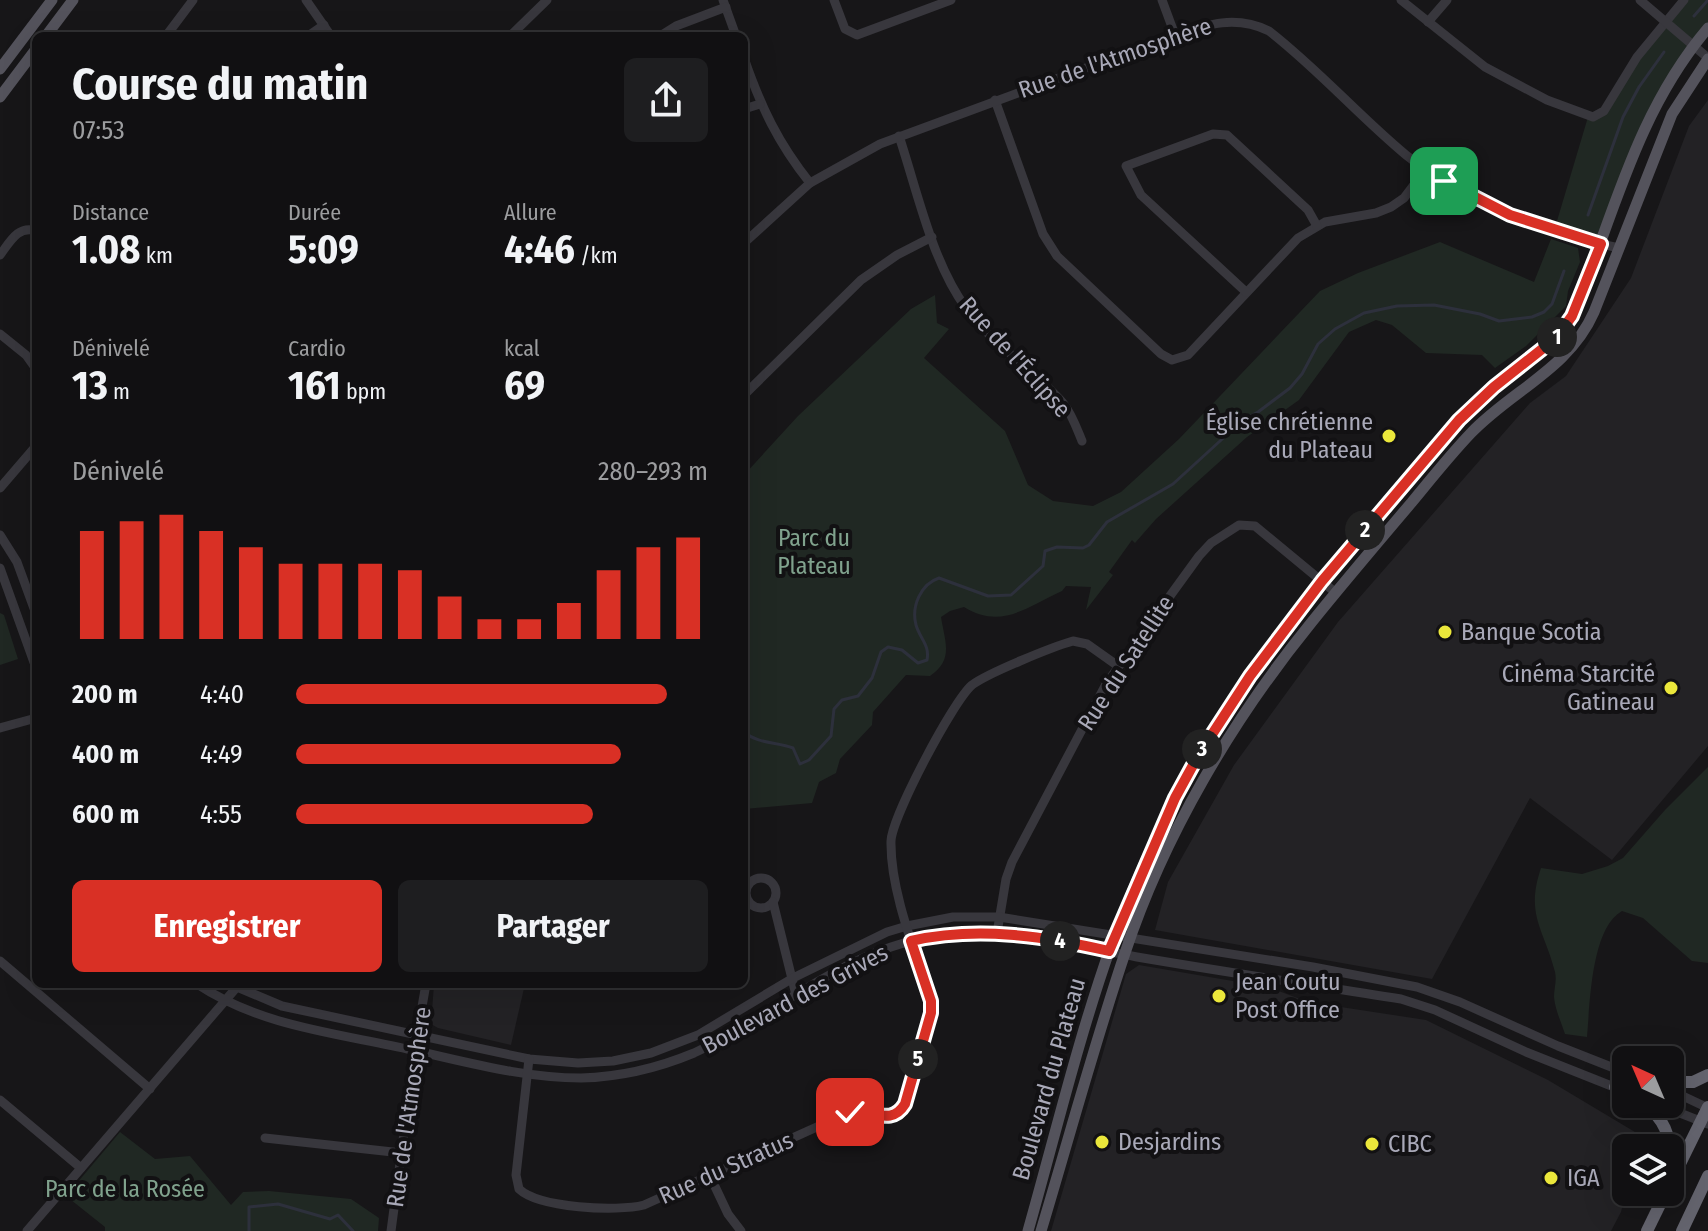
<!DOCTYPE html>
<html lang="fr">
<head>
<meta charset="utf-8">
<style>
  :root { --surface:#111012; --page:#1e1e20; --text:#f1f3f6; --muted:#9c9d9f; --line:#303032; --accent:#d93025 }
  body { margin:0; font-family:"Fira Sans Condensed",sans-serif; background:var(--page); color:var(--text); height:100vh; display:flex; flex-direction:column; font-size:30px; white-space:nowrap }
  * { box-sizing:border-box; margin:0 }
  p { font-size:26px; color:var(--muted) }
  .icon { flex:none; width:44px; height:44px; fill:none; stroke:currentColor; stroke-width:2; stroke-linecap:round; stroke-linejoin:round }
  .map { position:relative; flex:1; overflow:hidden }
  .side { position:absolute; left:32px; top:32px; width:716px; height:956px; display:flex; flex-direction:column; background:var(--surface); border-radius:12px; box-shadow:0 8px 32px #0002,0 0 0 2px var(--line) }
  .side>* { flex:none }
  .needle { width:52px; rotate:316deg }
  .tools { position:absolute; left:1612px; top:1046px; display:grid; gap:16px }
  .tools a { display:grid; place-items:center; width:72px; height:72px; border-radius:12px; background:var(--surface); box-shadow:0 8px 32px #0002,0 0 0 2px var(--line); font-size:40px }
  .pin { position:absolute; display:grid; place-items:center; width:68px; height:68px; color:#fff; margin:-34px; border-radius:16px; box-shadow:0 4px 12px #0006 }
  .km { position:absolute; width:40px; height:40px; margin:-20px; border-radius:50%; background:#222; color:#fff; font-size:22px; line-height:40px; text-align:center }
  .round { display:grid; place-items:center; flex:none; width:84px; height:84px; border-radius:12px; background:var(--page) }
  .overview { display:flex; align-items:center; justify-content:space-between; height:136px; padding:0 40px }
  h1 { font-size:44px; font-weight:700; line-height:60px }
  .figures { display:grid; grid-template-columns:repeat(3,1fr); gap:12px; height:136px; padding:8px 40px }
  .figures div { display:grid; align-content:center }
  .figures b { font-size:40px; font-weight:700 }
  .figures small { font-size:22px; font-weight:400 }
  .figures p { font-size:22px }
  .chart { height:224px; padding:16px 40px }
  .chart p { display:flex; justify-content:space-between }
  .chart svg { width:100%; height:144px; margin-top:8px; stroke:var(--accent); stroke-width:6 }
  .cta { display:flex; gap:16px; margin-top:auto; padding:16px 40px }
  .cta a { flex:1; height:92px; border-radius:12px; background:var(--accent); color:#fff; font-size:32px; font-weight:700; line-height:92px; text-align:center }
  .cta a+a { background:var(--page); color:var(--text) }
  ul { padding:0 40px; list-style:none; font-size:26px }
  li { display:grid; grid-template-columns:128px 96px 1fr; align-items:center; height:60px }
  li i { height:20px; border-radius:10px; background:var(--accent) }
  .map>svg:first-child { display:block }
</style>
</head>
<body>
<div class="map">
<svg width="1708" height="1231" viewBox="0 0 1708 1231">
  <rect width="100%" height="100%" fill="#171618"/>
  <g fill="#232225">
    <polygon points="1708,100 1708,746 1612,860 1530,798 1432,979 1155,930 1168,882 1234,765 1338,622 1530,403 1566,376 1631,278 1689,126"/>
    <polygon points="1139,965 1268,987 1308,1002 1426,1020 1548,1080 1640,1135 1637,1148 1626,1148 1626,1191 1621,1212 1611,1231 1051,1231 1126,974"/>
    <polygon points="434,984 525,984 511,1045 438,1028 431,1024"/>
  </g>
  <g fill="#202823">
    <polygon points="1684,0 1708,0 1708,28 1673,74 1601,244 1554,231 1588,117 1598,117 1616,88"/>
    <path d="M1551 239 1578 248 1580 262 1568 291 1566 306 1526 346 1495 368 1482 355 1426 353 1392 325 1376 320 1349 332 1299 400 1247 437 1156 519 1135 543 1132 540 1109 572 1113 575 1086 610 1091 587 1066 586 1062 591C1026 607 1002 630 964 607L950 611 941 617C945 642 954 660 930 676L906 675 873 712 872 725 840 759 836 773 819 782 812 803 744 809V475L798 416 911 309 935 295 937 323 949 329 924 358 1005 431 1028 485 1053 501 1093 506 1121 492 1179 439 1320 291 1358 273 1440 242 1534 282Z"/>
    <polygon points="0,613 4,615 18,659 0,665"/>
    <path d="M1708 767V963L1692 961 1643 918 1622 911C1591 928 1590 1004 1587 1037L1565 1034C1561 1022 1555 1009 1554 997 1554 988 1557 981 1555 972 1544 929 1525 915 1541 868L1582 874 1608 866 1623 858 1665 810Z"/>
    <polygon points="120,1132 155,1159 190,1156 231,1205 243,1192 269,1191 351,1199 379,1218 378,1231 105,1231 105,1227 66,1196"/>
  </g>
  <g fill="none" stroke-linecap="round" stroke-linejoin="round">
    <g stroke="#2d303c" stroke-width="3">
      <polyline points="1694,16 1708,0"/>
      <polyline points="1588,215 1623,117 1639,87 1664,52"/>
      <path d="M744 732C758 744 777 742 793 748L800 764 809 760 831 736 834 709 842 700 858 696 872 678 881 652 888 647 902 650 918 663 927 660C930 645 920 639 916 625 911 606 921 584 939 578L988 596 1011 595 1043 566 1045 551 1057 547 1083 548 1089 545 1107 522 1173 484 1243 420 1258 412 1290 388 1302 374 1318 344 1335 329 1364 313 1397 306 1434 305 1480 314 1499 321 1532 317 1544 312 1552 304 1564 271"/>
      <polyline points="249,1231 249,1207 278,1204 330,1219 338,1215 353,1231"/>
    </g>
    <g stroke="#38373d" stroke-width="9">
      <polyline points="306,0 331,36"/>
      <polyline points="723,0 736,36"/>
      <polyline points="834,0 845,29 857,35 951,0"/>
      <polyline points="1162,0 1175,35"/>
      <polyline points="1401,0 1485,67 1547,100 1593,117 1604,111 1637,57 1684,0"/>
      <polyline points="1640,0 1708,58"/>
      <polyline points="1428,22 1447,0"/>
      <polyline points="166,36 193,0"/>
      <polyline points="308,36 324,25"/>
      <polyline points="510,36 547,0"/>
      <polyline points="660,36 676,26 726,7"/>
      <path d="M744 58C761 107 778 143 810 183"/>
      <polyline points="995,100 1043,234 1057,256 1161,354 1172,360 1188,355 1298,238 1325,222 1376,213 1391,207 1404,198 1426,169"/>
      <polyline points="744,109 760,104"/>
      <path d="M899 136C917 190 932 262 966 308 993 345 1033 369 1063 403 1072 414 1077 429 1082 441"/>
      <path d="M744 243 810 183 880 144 1175 35C1208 24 1236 15 1269 31 1318 69 1359 116 1406 155 1467 204 1543 232 1619 248"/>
      <path d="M0 255C10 242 18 225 36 231"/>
      <polyline points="1246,292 1141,195 1126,166 1213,134 1227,135 1308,210 1317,226"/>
      <polyline points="0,334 26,355 36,369"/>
      <polyline points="744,395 861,280 897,255 932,237"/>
      <polyline points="0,488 36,446"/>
      <polyline points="0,535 17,562 36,614"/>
      <polyline points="0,568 36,668"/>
      <polyline points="0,728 36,718"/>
      <circle cx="761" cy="893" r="15"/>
      <polyline points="773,902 796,995"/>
      <polyline points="997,933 1006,879 1012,862 1106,684 1199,556 1211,543 1239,525 1255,526 1336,593"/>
      <polyline points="0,961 150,1089"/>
      <path d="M197 984C262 1027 337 1033 412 1050 467 1062 523 1078 581 1078 620 1077 658 1068 694 1053 759 1023 824 969 891 947 975 919 1054 942 1137 957 1225 972 1313 985 1401 999L1435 1010 1526 1052 1619 1089"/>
      <polyline points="230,984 282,1006 529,1059 578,1063 613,1061 651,1053 698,1035 793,978 887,932 907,926 953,917 999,917 1313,967 1417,987 1460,1002 1558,1046 1624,1072"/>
      <path d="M529 1059 516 1175 519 1189C539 1208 617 1212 644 1205L850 1112C872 1108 891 1128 905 1104L931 1013V1001C916 954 890 891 891 841 892 817 953 701 972 685 988 673 1052 647 1073 641L1087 644 1118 666"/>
      <polyline points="1670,1090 1708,1108"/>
      <polyline points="0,1100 81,1168"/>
      <polyline points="1657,1104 1708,1124"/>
      <polyline points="265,1138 402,1153"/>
      <polyline points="710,1176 728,1214 741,1231"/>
      <polyline points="27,1231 236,988"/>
      <polyline points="391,1231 417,1035 426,984"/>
    </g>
    <g stroke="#54535c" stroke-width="11">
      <polyline points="46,36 73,0"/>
      <polyline points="0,69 52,0"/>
      <polyline points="0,97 36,49"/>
      <path d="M1028 1231C1055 1136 1078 1039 1111 946 1160 810 1231 692 1322 580 1349 548 1377 516 1405 484 1423 462 1440 439 1460 419 1499 378 1554 354 1579 301 1616 205 1640 108 1708 28"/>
      <path d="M1041 1231C1069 1138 1094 1045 1125 953 1164 835 1233 719 1311 623 1344 582 1378 542 1412 502 1431 479 1450 455 1471 433 1512 390 1569 369 1594 312L1672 114 1708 59"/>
    </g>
    <g stroke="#64646e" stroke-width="12">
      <polyline points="1620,1071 1626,1072"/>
      <polyline points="1670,1082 1693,1082 1708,1075"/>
      <polyline points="1615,1087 1626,1094"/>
      <path d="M1644 1104C1664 1118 1671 1136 1670 1160"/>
      <polyline points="1670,1184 1708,1107"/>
      <polyline points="1647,1231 1666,1192"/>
      <polyline points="1682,1231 1708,1176"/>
    </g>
  </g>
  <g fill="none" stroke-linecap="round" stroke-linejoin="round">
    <defs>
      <path id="route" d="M850 1112C872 1109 891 1127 905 1104L931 1013V1001L911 941C977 926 1044 936 1109 951L1175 798 1198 756 1250 676 1322 581 1459 420 1494 387 1556 338 1572 316 1601 244 1510 215 1444 181"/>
    </defs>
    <use href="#route" stroke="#fff" stroke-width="16"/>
    <use href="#route" stroke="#d93025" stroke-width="10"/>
  </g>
  <g fill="#ebe73b" stroke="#121113" stroke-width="3">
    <circle cx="1389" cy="436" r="8"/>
    <circle cx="1445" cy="632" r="8"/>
    <circle cx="1671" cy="688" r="8"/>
    <circle cx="1219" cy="996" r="8"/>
    <circle cx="1102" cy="1142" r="8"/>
    <circle cx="1372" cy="1144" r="8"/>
    <circle cx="1551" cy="1178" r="8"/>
  </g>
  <g text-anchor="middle" stroke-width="8" stroke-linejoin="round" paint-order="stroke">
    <g font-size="24" fill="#a9a9b8" stroke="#121113">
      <text transform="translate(1115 58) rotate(-19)" y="8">Rue de l'Atmosphère</text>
      <text transform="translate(1015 357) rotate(48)" y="8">Rue de l'Éclipse</text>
      <text transform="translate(1126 663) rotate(-57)" y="8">Rue du Satellite</text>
      <text transform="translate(795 999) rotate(-28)" y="8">Boulevard des Grives</text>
      <text transform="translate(1049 1079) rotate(-74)" y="8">Boulevard du Plateau</text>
      <text transform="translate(409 1107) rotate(-82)" y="8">Rue de l'Atmosphère</text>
      <text transform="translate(726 1168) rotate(-24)" y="8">Rue du Stratus</text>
    </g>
    <g font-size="24" fill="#a9a9b8" stroke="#121113" text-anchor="start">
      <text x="1373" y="430" text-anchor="end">Église chrétienne<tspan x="1373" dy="28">du Plateau</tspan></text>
      <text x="1461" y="640">Banque Scotia</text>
      <text x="1655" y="682" text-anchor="end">Cinéma Starcité<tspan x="1655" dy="28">Gatineau</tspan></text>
      <text x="1235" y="990">Jean Coutu<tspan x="1235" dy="28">Post Office</tspan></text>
      <text x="1118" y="1150">Desjardins</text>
      <text x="1388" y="1152">CIBC</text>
      <text x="1567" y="1186">IGA</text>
    </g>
    <g font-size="24" fill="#80a28d" stroke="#121113">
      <text x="814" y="546">Parc du<tspan x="814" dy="28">Plateau</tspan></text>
      <text x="125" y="1197">Parc de la Rosée</text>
    </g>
  </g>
</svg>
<div class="tools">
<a><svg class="needle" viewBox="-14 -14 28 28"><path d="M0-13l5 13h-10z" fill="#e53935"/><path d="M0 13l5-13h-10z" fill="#9c9d9f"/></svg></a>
<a><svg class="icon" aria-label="layers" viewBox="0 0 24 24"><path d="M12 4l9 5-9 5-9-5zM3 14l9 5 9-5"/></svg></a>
</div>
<div class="pin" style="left:1444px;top:181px;background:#1e9e55"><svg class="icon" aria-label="arrive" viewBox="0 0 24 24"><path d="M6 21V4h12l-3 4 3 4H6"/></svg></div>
<div class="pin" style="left:850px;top:1112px;background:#d93025"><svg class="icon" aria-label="check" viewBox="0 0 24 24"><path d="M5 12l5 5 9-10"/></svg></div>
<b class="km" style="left:1557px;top:337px">1</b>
<b class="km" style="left:1365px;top:530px">2</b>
<b class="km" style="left:1202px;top:749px">3</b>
<b class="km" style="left:1060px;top:941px">4</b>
<b class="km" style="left:918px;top:1059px">5</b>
<section class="side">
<div class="overview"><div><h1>Course du matin</h1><p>07:53</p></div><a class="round"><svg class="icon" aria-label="share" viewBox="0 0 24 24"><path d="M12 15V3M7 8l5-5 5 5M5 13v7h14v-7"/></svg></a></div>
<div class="figures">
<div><p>Distance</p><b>1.08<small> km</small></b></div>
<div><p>Durée</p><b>5:09</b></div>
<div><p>Allure</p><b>4:46<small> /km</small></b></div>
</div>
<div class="figures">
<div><p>Dénivelé</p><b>13<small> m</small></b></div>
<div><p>Cardio</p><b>161<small> bpm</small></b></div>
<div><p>kcal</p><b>69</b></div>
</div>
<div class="chart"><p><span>Dénivelé</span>280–293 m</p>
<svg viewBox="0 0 160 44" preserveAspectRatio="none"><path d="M5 44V11M15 44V8M25 44V6M35 44V11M45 44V16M55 44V21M65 44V21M75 44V21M85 44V23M95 44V31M105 44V38M115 44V38M125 44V33M135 44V23M145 44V16M155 44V13"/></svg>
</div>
<ul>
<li><b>200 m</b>4:40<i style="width:90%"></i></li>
<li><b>400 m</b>4:49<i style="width:79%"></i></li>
<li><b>600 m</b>4:55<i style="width:72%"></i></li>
</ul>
<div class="cta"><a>Enregistrer</a><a>Partager</a></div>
</section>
</div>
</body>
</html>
